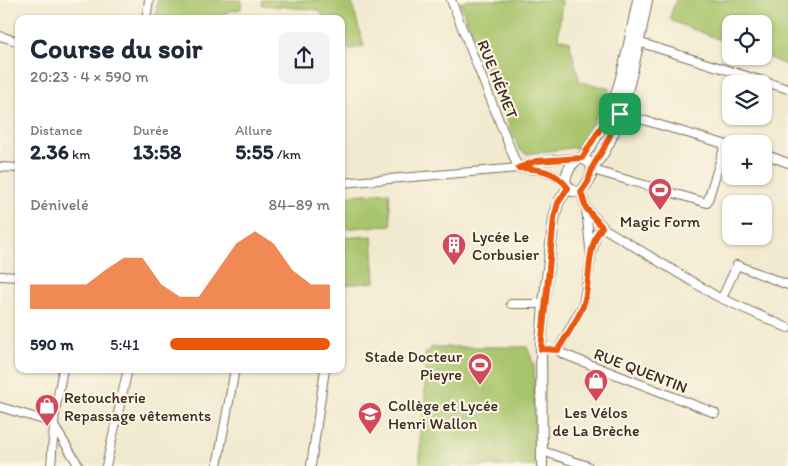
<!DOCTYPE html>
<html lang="fr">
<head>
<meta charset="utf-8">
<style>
  :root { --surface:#fff; --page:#f2f2f3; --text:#1f2937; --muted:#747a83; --accent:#ea580c }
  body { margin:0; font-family:Itim,sans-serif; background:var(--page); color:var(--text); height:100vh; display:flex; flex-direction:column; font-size:19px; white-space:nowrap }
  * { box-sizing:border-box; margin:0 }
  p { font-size:16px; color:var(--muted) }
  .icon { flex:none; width:28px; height:28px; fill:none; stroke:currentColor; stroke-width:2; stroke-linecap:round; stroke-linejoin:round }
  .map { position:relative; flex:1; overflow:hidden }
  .drawer { position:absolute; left:15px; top:15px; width:330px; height:358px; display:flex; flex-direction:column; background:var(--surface); border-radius:10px; box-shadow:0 1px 4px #0004 }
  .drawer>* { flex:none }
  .tools { position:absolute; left:722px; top:15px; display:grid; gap:10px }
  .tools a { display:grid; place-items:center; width:50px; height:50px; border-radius:10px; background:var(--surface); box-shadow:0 1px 4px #0004; font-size:25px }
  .pin { position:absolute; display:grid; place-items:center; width:42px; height:42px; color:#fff; margin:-21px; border-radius:10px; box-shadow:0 2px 8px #0006 }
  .round { display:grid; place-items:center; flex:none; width:52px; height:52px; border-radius:10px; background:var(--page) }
  .headline { display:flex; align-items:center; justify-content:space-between; height:85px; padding:0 15px }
  h1 { font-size:28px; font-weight:700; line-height:38px }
  .stats { display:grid; grid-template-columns:repeat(3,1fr); gap:8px; height:85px; padding:5px 15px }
  .stats div { display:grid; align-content:center }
  .stats b { font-size:21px; font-weight:700 }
  .stats small { font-size:14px; font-weight:400 }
  .stats p { font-size:14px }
  .chart { height:140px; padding:10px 15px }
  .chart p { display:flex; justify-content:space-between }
  .chart svg { width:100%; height:90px; margin-top:5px; fill:var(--accent); opacity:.7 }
  ul { padding:0 15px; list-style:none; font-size:16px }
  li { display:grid; grid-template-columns:80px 60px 1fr; align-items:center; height:38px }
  li i { height:12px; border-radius:6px; background:var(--accent) }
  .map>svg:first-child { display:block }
</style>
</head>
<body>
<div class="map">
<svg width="788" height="466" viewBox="0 0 788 466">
  <rect width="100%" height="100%" fill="#fcf5e5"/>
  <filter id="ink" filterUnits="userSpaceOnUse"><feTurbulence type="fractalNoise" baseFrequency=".02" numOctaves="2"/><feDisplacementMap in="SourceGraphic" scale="10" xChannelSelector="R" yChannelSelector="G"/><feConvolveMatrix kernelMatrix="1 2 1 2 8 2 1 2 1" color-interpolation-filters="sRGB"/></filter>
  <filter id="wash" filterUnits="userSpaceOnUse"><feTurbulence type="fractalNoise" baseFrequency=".0096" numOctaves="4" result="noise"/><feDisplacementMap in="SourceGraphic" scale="20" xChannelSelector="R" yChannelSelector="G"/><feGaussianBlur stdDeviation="1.12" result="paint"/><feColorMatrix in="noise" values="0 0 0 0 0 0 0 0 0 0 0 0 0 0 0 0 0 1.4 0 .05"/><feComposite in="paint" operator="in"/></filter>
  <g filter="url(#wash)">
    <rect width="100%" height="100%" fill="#f2ead0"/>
    <g fill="#a9c56c" stroke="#727845">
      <polygon points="158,0 242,0 241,9 226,12 222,19 155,19"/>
      <polygon points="262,0 351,0 364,46 351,49 341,45 341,19 326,19 318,10 262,5"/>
      <polygon points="469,0 562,0 558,38 569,41 580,82 610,88 602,106 578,147 526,154 519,149 485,67 490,65 489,62 484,63 460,3"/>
      <polygon points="676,0 788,0 788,66 764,56 764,24 731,24 731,44 672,21 670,17"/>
      <polygon points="389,192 391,225 341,229 341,196"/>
      <polygon points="372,236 375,282 341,285 341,238"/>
      <polygon points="432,347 527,347 534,365 535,466 420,466 420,420 423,420 423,410 425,409 425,354"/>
    </g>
  </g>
  <g filter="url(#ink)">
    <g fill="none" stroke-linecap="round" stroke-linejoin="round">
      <defs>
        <g id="minor">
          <polyline points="451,0 518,168"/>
          <polyline points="146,19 149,0"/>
          <polyline points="0,36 19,42"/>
          <polyline points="638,42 788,89"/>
          <polyline points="616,112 731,146"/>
          <polyline points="764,154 788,163"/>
          <polyline points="0,167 19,168"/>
          <path d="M520 167C539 160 557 158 577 159"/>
          <polyline points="593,170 707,203 725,145"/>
          <path d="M341 183 518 168C537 169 551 170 565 183"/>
          <polyline points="581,192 586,208 605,229 716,296 788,328"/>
          <polyline points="592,252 597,233 602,227"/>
          <polyline points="0,276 19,277"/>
          <polyline points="722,298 737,265 788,285"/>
          <polyline points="511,304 544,304"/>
          <polyline points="558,350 563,354 715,413"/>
          <polyline points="558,350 583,305 591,258 586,208"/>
          <polyline points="0,407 54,423"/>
          <polyline points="54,426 79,466"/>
          <polyline points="542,451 588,466"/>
          <polyline points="51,466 55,411 63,369"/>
          <polyline points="106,466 128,369"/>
          <polyline points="217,466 235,369"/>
          <polyline points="311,466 325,369"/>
        </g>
        <g id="tertiary">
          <path d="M582 158C621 107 625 61 638 0"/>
          <path d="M582 158 590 163C596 173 587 184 581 192L572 191 565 183C566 173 571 161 582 158Z"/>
          <path d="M593 166C622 140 639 40 647 0"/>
          <polyline points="542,466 541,345 544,304 554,219 558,203 568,188"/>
        </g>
      </defs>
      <use href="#minor" stroke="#7b6d5c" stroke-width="10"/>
      <use href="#tertiary" stroke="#7b6d5c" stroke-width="12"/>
      <use href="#minor" stroke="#fff" stroke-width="8"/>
      <use href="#tertiary" stroke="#fff" stroke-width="10"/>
    </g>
  </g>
  <g fill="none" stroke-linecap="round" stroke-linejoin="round" filter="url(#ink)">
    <defs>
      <path id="route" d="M611 111 620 114 604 148 593 166 588 182 581 192 586 208 602 227C585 248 592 281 583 306 577 321 566 336 558 350L541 349 554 218 558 203 568 188C555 170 539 169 518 168L536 161 582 158Z"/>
    </defs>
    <use href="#route" stroke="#fff" stroke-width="10"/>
    <use href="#route" stroke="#ea580c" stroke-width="6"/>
  </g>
  <defs>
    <symbol id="stadium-pin" viewBox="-11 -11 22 30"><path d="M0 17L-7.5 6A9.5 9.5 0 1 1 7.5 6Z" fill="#d1495b" stroke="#fcf5e5"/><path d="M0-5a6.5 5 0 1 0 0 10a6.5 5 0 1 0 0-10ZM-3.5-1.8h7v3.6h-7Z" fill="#fff"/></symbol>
    <symbol id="building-pin" viewBox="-11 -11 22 30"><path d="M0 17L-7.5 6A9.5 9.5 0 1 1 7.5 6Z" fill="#d1495b" stroke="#fcf5e5"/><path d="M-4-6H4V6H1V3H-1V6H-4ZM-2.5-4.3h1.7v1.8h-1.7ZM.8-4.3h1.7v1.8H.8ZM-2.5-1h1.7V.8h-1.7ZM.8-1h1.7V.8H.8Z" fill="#fff"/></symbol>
    <symbol id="shop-pin" viewBox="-11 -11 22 30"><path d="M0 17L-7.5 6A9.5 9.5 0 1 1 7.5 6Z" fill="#d1495b" stroke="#fcf5e5"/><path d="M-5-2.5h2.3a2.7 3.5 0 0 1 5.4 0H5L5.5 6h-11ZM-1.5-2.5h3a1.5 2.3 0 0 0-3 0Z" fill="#fff"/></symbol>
    <symbol id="school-pin" viewBox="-11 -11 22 30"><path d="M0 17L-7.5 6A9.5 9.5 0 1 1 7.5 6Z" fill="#d1495b" stroke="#fcf5e5"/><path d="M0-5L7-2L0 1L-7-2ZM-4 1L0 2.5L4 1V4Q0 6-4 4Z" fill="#fff"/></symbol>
  </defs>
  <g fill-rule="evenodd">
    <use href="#stadium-pin" x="646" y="176" width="28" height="38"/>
    <use href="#building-pin" x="440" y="231" width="28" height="38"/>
    <use href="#stadium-pin" x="466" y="351" width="28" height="38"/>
    <use href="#shop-pin" x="582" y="367" width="28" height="38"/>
    <use href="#shop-pin" x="33" y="392" width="28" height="38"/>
    <use href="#school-pin" x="356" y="400" width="28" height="38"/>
  </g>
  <g text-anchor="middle" stroke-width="4.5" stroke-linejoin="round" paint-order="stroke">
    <g font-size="16" fill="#3b2a1e" stroke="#fcf5e5">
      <text transform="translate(498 79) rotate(68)" y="6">RUE HÉMET</text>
      <text transform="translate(641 370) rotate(21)" y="6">RUE QUENTIN</text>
    </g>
    <g font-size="16" fill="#3b2a1e" stroke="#fcf5e5" text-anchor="start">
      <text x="660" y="227" text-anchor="middle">Magic Form</text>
      <text x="472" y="242">Lycée Le<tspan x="472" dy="18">Corbusier</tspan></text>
      <text x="462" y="362" text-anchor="end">Stade Docteur<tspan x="462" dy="18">Pieyre</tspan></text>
      <text x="64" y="403">Retoucherie<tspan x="64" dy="18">Repassage vêtements</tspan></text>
      <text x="388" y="411">Collège et Lycée<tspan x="388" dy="18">Henri Wallon</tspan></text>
      <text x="596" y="418" text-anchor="middle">Les Vélos<tspan x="596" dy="18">de La Brèche</tspan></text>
    </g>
  </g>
</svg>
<div class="tools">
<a><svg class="icon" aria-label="locate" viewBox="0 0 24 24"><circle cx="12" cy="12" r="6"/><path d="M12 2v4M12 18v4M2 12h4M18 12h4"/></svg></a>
<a><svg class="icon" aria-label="layers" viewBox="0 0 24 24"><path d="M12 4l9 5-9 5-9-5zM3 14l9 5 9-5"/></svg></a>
<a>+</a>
<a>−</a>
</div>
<div class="pin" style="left:620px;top:114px;background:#1e9e55"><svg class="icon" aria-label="arrive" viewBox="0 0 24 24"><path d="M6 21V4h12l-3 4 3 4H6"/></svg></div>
<section class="drawer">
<div class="headline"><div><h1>Course du soir</h1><p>20:23 · 4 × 590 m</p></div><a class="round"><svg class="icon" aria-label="share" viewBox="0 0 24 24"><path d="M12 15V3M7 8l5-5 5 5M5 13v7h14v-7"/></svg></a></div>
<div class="stats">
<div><p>Distance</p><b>2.36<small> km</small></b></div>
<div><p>Durée</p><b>13:58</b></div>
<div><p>Allure</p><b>5:55<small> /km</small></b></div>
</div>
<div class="chart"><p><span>Dénivelé</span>84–89 m</p>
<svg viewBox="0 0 160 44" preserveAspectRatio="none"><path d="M0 44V32L10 32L20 32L30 32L40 25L50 19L60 19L70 32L80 38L90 38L100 25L110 12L120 6L130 12L140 25L150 32L160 32V44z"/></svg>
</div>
<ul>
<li><b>590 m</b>5:41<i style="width:100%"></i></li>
</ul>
</section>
</div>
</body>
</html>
